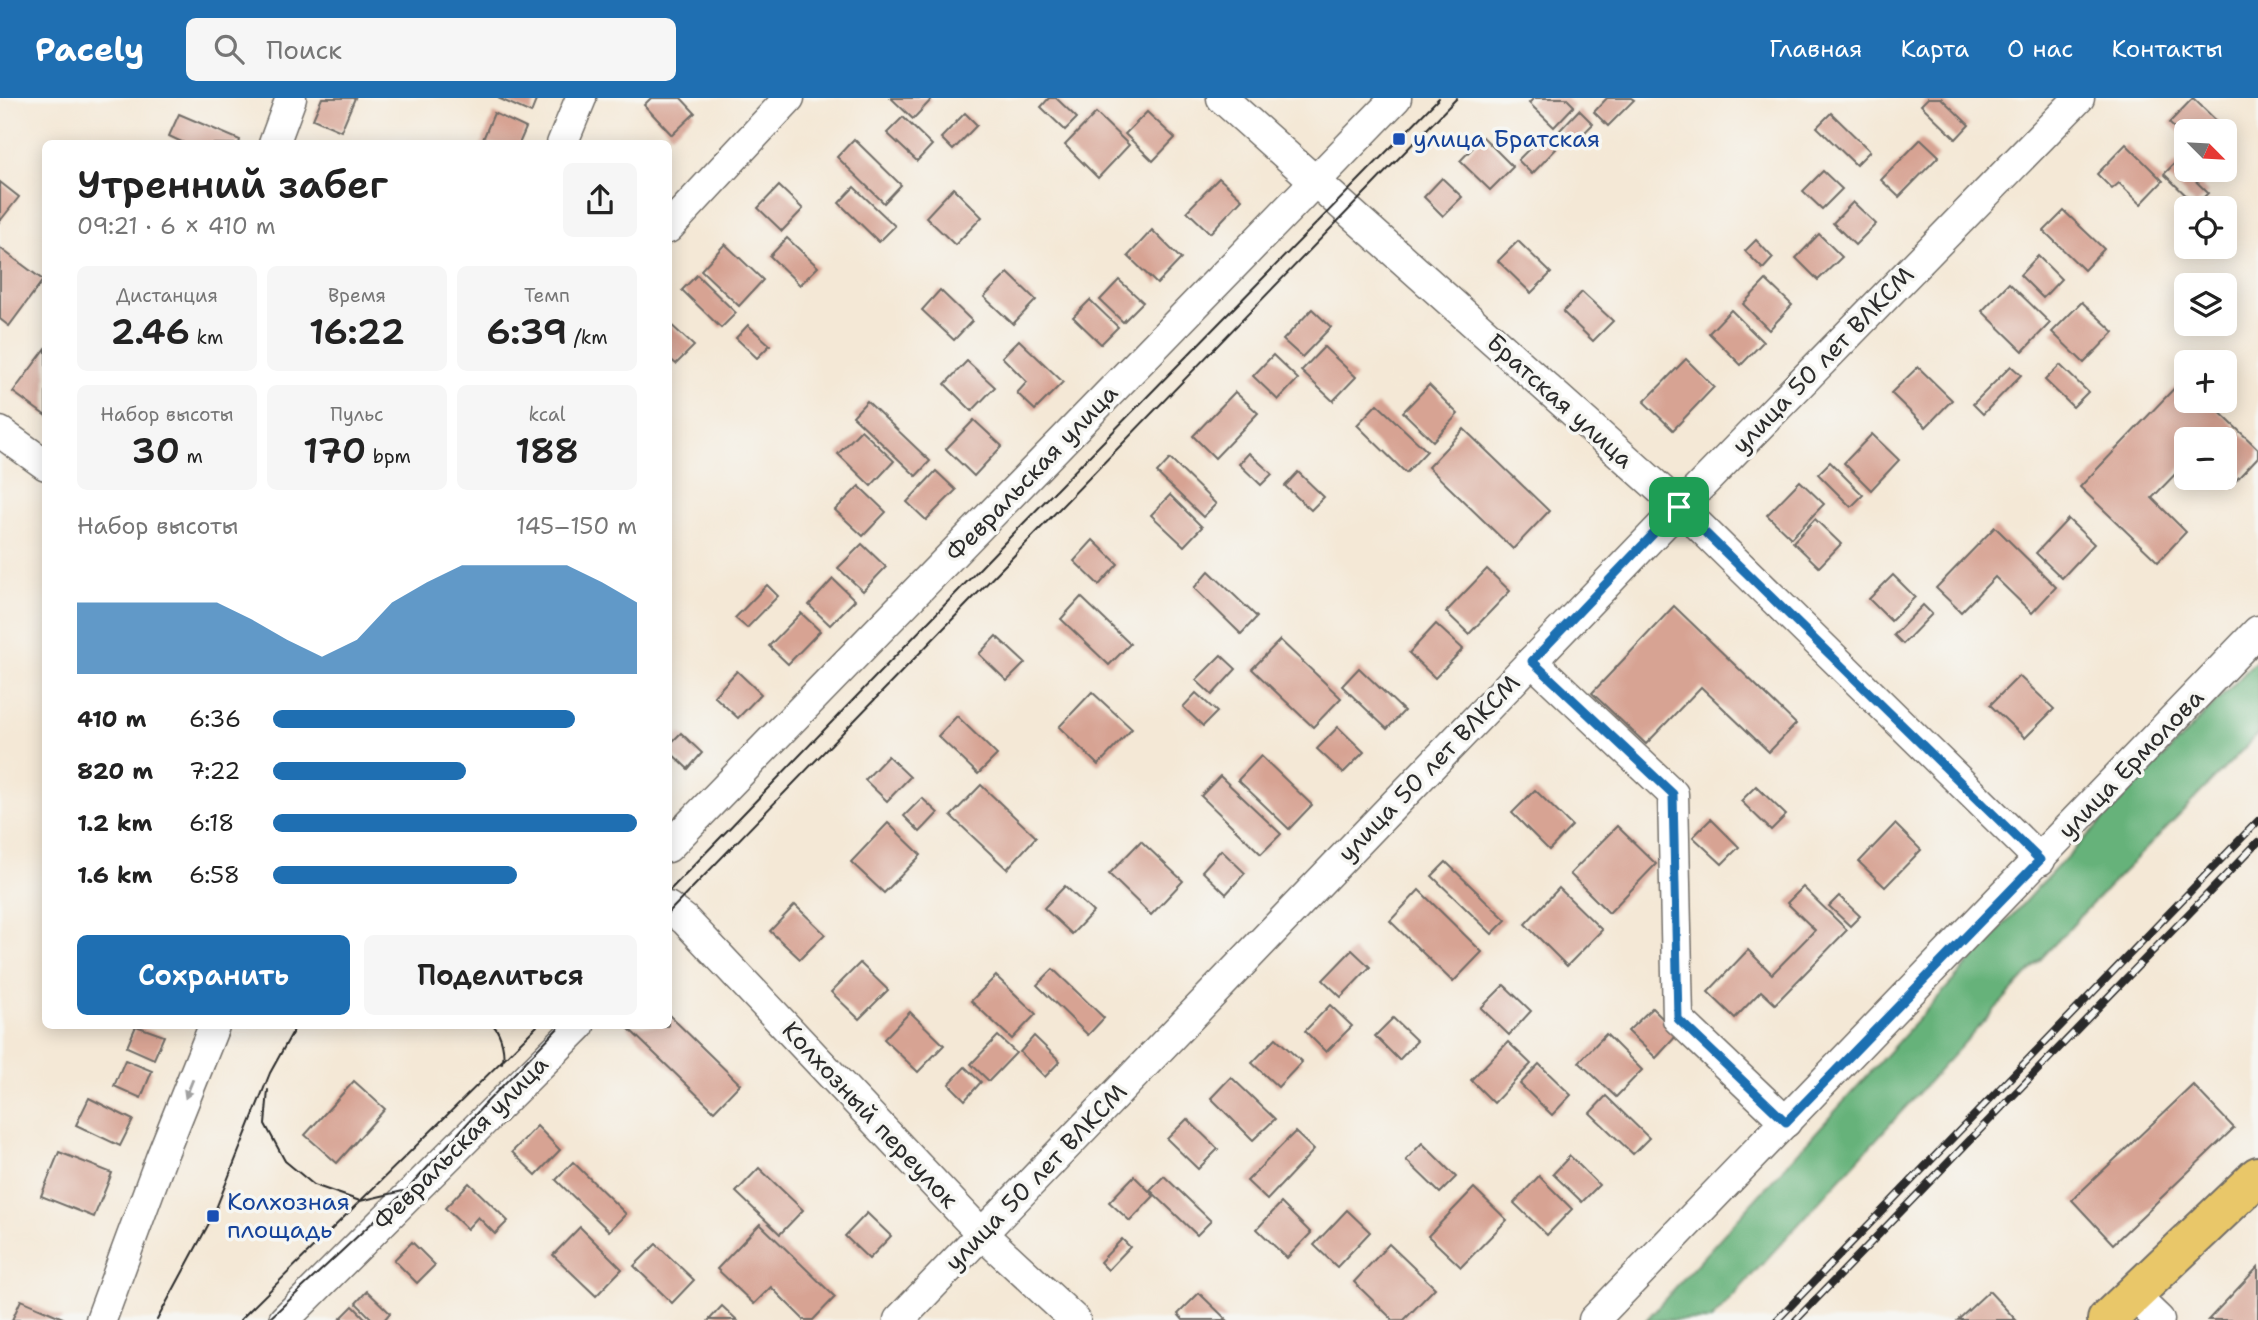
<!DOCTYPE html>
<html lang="ru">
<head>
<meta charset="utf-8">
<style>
  :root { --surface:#fff; --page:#f6f6f6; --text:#222; --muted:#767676; --accent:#1f6fb2 }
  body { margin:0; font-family:"Shantell Sans",sans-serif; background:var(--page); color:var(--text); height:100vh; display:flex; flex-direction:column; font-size:26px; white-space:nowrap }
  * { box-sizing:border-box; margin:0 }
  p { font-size:23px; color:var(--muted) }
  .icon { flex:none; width:38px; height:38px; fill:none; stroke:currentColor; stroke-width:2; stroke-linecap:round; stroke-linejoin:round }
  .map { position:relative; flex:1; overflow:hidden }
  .sheet { position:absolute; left:42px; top:42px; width:630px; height:889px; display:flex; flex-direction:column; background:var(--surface); border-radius:10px; box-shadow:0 4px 18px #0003 }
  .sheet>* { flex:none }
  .needle { width:46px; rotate:114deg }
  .buttons { position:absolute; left:2174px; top:21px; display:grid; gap:14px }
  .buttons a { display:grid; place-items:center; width:63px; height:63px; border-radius:10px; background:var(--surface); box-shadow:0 4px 18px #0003; font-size:35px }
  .pin { position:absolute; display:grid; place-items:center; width:60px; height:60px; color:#fff; margin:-30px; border-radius:14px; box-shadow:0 4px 10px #0006 }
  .round { display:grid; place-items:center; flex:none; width:74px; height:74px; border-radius:10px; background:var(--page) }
  .overview { display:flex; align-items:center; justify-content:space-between; height:119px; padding:0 35px }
  h1 { font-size:38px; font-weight:600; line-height:52px }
  .metrics { display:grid; grid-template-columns:repeat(3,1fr); gap:10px; height:119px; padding:7px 35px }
  .metrics div { display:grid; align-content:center; border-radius:10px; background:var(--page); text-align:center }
  .metrics b { font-size:35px; font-weight:600 }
  .metrics small { font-size:19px; font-weight:400 }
  .metrics p { font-size:19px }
  .chart { height:196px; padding:14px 35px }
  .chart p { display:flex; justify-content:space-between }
  .chart svg { width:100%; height:126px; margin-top:7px; fill:var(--accent); opacity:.7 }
  .action { display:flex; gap:14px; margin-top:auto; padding:14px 35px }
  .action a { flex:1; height:80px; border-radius:10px; background:var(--accent); color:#fff; font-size:28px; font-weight:600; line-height:80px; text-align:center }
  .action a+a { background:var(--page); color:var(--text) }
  ul { padding:0 35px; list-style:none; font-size:23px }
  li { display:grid; grid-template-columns:112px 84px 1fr; align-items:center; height:52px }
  li i { height:18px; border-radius:9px; background:var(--accent) }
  header { display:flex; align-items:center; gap:42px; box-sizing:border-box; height:98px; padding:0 35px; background:var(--accent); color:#fff }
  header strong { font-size:33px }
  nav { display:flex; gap:38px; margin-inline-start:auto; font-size:24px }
  .search { width:490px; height:63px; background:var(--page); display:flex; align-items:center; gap:18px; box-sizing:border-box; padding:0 24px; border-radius:10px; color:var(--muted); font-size:26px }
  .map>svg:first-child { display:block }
</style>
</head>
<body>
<header>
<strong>Pacely</strong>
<div class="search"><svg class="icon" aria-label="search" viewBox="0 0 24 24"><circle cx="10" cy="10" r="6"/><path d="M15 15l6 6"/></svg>Поиск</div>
<nav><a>Главная</a><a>Карта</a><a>О нас</a><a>Контакты</a></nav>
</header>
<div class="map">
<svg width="2258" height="1222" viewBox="0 0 2258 1222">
  <rect width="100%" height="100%" fill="#f6f6f2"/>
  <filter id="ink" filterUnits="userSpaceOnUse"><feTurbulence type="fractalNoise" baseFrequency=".0143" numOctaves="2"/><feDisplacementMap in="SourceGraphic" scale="14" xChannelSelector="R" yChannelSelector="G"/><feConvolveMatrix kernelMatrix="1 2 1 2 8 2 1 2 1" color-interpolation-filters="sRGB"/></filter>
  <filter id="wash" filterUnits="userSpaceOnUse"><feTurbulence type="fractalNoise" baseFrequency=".00686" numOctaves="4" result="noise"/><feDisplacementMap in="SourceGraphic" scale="28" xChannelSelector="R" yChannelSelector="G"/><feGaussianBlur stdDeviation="1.57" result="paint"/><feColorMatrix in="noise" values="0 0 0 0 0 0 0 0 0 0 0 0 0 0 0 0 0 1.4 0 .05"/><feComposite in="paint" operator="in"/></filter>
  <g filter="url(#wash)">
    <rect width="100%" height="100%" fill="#f4e8d6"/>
    <polygon fill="#66b27a" stroke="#486e52" stroke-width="2" points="2258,561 2258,636 2083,815 1711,1222 1646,1222 2037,790"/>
    <g id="blocks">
      <g fill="#d7a393">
        <polygon points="322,0 355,0 341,33 313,21"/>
        <polygon points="498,0 537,0 531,15"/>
        <polygon points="651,0 681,0 695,15 672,37 644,7"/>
        <polygon points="891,0 929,0 931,2 913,21"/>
        <polygon points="1049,0 1056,0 1077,20 1065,32 1041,9"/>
        <polygon points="1534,0 1566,0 1574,8 1554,29 1529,5"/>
        <polygon points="1607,0 1631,0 1634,2 1608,28 1594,14"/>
        <polygon points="1928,0 1941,0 1969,27 1956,41 1921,7"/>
        <polygon points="2193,0 2231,37 2224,43 2224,33 2186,33 2186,41 2169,25"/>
        <polygon points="1579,12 1593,26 1574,45 1560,32"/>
        <polygon points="1147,14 1175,40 1153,63 1125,36"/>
        <polygon points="494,15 526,30 519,46 481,46"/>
        <polygon points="965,15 977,27 953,52 941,40"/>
        <polygon points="1096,15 1129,47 1098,80 1065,47"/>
        <polygon points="1831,15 1870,53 1856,67 1817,29"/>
        <polygon points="179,16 240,42 239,46 186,46 169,38"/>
        <polygon points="903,19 932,47 917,63 887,35"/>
        <polygon points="1542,38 1556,51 1532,76 1518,62"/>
        <polygon points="1483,39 1513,69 1490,92 1460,63"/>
        <polygon points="854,41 901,87 884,105 837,59"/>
        <polygon points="1921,41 1939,58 1899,99 1881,82"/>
        <polygon points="2126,46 2163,83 2141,106 2119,85 2112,91 2097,76"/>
        <polygon points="2176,64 2208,95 2196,107 2164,76"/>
        <polygon points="1823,73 1842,91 1822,111 1803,93"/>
        <polygon points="1219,80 1242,101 1210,135 1187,113"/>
        <polygon points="1442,80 1462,99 1443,118 1424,99"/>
        <polygon points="0,84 19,99 0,123"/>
        <polygon points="779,88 803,111 782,133 758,110"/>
        <polygon points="854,89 895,128 879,144 839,105"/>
        <polygon points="953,90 982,119 955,147 926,119"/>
        <polygon points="1853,104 1876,126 1855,147 1833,125"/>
        <polygon points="2064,113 2104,151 2084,172 2044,133"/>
        <polygon points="1152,132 1181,161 1157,186 1128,158"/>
        <polygon points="1819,136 1842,159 1818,182 1796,160"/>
        <polygon points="787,140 818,169 800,187 770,158"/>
        <polygon points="1756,142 1773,160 1763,171 1745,153"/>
        <polygon points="1518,143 1551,175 1531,195 1498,163"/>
        <polygon points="725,146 763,182 739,208 701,172"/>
        <polygon points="0,150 43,182 9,228 0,221"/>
        <polygon points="2038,158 2061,181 2043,200 2020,177"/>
        <polygon points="1008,175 1036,202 1013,226 984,199"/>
        <polygon points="697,177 736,215 721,230 682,192"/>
        <polygon points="1119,182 1143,204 1123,224 1100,202"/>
        <polygon points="1766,182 1792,207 1769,232 1743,206"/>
        <polygon points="2009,185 2050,225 2023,253 1982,213"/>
        <polygon points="940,192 972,223 954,242 922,212"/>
        <polygon points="1582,194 1613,223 1593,243 1563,214"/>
        <polygon points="1090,202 1118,229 1101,246 1073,219"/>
        <polygon points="2082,204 2114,234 2084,265 2052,234"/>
        <polygon points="1312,211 1331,229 1302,259 1283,242"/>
        <polygon points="1731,212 1763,244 1741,267 1709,235"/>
        <polygon points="668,224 694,248 676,266 668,259"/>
        <polygon points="748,227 770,247 757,260 736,240"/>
        <polygon points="1019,242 1063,284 1035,312 1017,295 1027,284 1002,259"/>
        <polygon points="1324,249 1356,279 1333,303 1301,273"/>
        <polygon points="46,250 46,318 13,294"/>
        <polygon points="1273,257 1298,281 1278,302 1253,278"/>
        <polygon points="1686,261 1714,289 1673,332 1644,304"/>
        <polygon points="967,263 995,289 972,313 945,286"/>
        <polygon points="2060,267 2088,294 2073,309 2045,282"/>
        <polygon points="2011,268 2021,277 1983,316 1973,306"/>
        <polygon points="1918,269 1952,302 1926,329 1891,295"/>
        <polygon points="2184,280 2186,303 2208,303 2258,351 2258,359 2229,390 2218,380 2224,380 2224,341 2186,341 2186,365 2152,400 2186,434 2158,464 2080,389"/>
        <polygon points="1429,287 1458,316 1433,343 1403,314"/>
        <polygon points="1235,294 1258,315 1215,360 1193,338"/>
        <polygon points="867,303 930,363 916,378 853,318"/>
        <polygon points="1377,306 1427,353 1406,375 1357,327"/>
        <polygon points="974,322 1002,348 974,378 946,351"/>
        <polygon points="1464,331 1549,413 1513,451 1428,369"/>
        <polygon points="861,332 894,363 871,388 838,356"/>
        <polygon points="1872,336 1899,362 1871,392 1844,365"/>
        <polygon points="1249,355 1272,376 1261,387 1239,366"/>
        <polygon points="1170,361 1216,406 1203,419 1157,375"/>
        <polygon points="1830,364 1863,397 1851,409 1818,376"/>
        <polygon points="936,373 956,392 926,422 907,404"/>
        <polygon points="1298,374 1324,399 1311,412 1285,388"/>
        <polygon points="1800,383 1824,406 1791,440 1767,417"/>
        <polygon points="859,388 886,414 863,438 835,412"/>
        <polygon points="1170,397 1202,429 1184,448 1151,417"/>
        <polygon points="1815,421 1841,446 1819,469 1793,444"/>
        <polygon points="2068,421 2094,446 2062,480 2036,455"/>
        <polygon points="1995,429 2056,489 2032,515 1995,479 1961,514 1936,490"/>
        <polygon points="1093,442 1118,466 1099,487 1074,463"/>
        <polygon points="862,446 886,469 863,493 838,470"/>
        <polygon points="1487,471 1510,493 1469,536 1446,514"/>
        <polygon points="1209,473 1257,519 1241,536 1194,490"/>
        <polygon points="1893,477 1915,499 1891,523 1869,501"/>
        <polygon points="833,481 855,502 830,527 809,507"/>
        <polygon points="767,487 778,498 747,530 735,520"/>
        <polygon points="1081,499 1130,546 1109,567 1061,521"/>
        <polygon points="1923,507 1932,516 1903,546 1894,537"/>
        <polygon points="1674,508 1796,626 1769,654 1701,589 1646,646 1592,595"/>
        <polygon points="801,515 820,533 788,566 769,548"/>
        <polygon points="1436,526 1463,551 1435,580 1409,555"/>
        <polygon points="996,538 1025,565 1007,583 979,556"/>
        <polygon points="1280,542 1341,600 1313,629 1252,571"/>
        <polygon points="1221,557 1236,571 1212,597 1196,582"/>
        <polygon points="1359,570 1404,613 1387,631 1342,588"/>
        <polygon points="737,573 761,596 738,620 714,598"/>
        <polygon points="2019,578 2054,611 2025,640 1990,607"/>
        <polygon points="1092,594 1132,631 1098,667 1059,629"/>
        <polygon points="1196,595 1217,614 1203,628 1183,609"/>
        <polygon points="957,618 997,657 978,676 938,638"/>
        <polygon points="1338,629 1364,654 1343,675 1317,651"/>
        <polygon points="681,635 702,655 688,671 668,652 668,648"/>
        <polygon points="888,658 910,679 887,703 865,682"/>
        <polygon points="1261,658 1312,707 1289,731 1238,682"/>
        <polygon points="1220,678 1281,736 1261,756 1201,698"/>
        <polygon points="981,687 1036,739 1007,771 951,718"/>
        <polygon points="1756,688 1786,717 1771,732 1741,703"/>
        <polygon points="1535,692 1572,728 1549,752 1512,715"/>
        <polygon points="922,700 938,715 920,734 904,718"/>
        <polygon points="1711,721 1739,749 1722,766 1693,739"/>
        <polygon points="888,725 921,757 884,795 851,764"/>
        <polygon points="1895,726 1921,752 1885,789 1859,764"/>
        <polygon points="1617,728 1656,766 1609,815 1570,776"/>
        <polygon points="1141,743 1183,783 1151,817 1109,776"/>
        <polygon points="1221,752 1245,775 1226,796 1202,773"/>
        <polygon points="1446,764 1506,822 1492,836 1432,778"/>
        <polygon points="1065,788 1093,814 1072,836 1044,810"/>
        <polygon points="1803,789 1847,832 1775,906 1761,893 1735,920 1708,894 1748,852 1772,876 1815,832 1787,805"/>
        <polygon points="1559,790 1602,832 1567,868 1525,826"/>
        <polygon points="1419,792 1482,854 1453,884 1390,823"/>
        <polygon points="1839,798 1860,818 1850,828 1829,808"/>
        <polygon points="795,807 825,836 800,861 770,833"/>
        <polygon points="1352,852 1370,869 1341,899 1323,882"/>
        <polygon points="860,865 888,892 859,921 831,894"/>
        <polygon points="1053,871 1104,920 1088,937 1037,887"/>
        <polygon points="996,878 1036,916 1012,941 971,903"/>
        <polygon points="1504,887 1531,913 1509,937 1481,910"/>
        <polygon points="1330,907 1352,928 1326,954 1305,933"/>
        <polygon points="1652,910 1678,936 1656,960 1628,933"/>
        <polygon points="910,914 944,947 918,974 884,941"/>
        <polygon points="668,916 740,986 714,1013 626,928 668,928"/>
        <polygon points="1393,920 1417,943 1399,962 1375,938"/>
        <polygon points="136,928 164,938 154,961 127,949"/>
        <polygon points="1606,936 1642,972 1616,999 1579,964"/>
        <polygon points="998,938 1016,955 989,983 971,966"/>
        <polygon points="1034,938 1060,963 1045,979 1020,954"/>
        <polygon points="1276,940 1302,964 1278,989 1252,965"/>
        <polygon points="1508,944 1531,966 1494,1005 1471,982"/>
        <polygon points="125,962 152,973 141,1000 114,988"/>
        <polygon points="1539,966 1571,997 1552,1017 1520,986"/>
        <polygon points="965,969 981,984 965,1002 949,986"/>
        <polygon points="1231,979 1275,1021 1253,1042 1211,1000"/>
        <polygon points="354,983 385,1011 337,1065 305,1037"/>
        <polygon points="2193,987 2234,1030 2113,1146 2072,1102"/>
        <polygon points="1606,998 1649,1040 1633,1056 1590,1015"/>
        <polygon points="89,1000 133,1022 120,1048 76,1027"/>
        <polygon points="1187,1021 1218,1051 1198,1071 1167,1041"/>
        <polygon points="537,1028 560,1052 536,1077 512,1054"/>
        <polygon points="1295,1034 1314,1052 1267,1102 1247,1083"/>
        <polygon points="1422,1045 1456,1079 1440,1095 1406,1062"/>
        <polygon points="59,1054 112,1075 94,1119 41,1098"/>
        <polygon points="1570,1058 1599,1087 1582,1104 1553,1076"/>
        <polygon points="573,1064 626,1116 609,1133 556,1082"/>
        <polygon points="759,1070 803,1112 780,1136 736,1094"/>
        <polygon points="1134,1078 1154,1098 1130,1123 1109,1104"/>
        <polygon points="1164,1078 1211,1123 1197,1137 1150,1092"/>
        <polygon points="1539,1078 1572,1111 1547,1137 1514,1105"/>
        <polygon points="469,1085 508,1123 495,1136 478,1119 467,1131 445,1110"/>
        <polygon points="1474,1090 1507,1122 1461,1169 1428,1138"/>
        <polygon points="1281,1105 1311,1135 1287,1160 1257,1131"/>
        <polygon points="1347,1112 1370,1134 1337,1169 1314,1147"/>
        <polygon points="867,1115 891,1138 869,1161 845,1138"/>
        <polygon points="760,1126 835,1199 813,1222 804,1222 771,1189 754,1206 717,1171"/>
        <polygon points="580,1129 622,1171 596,1198 553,1157"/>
        <polygon points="1122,1141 1130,1149 1108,1172 1100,1164"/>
        <polygon points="412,1144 435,1167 417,1185 394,1162"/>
        <polygon points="656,1146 694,1182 672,1205 634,1168"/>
        <polygon points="1389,1146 1435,1190 1404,1222 1393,1222 1354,1184"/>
        <polygon points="2258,1169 2258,1222 2208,1222"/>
        <polygon points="367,1193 390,1215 384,1222 373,1222 356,1205"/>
        <polygon points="1989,1193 2016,1222 1958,1222"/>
        <polygon points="1199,1195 1227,1222 1183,1222 1178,1216"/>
        <polygon points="21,1202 63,1220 62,1222 12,1222"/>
        <polygon points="353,1208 367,1222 339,1222"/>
        <polygon points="722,1208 737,1222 709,1222"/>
      </g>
    </g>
  </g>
  <g filter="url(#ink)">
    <use href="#blocks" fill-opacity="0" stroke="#716d67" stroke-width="2"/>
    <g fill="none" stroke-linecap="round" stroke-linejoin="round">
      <defs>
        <g id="minor">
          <polyline points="1222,0 1680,409 2040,762"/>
          <polyline points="274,46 291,0"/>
          <polyline points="562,46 581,0"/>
          <polyline points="668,130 789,0"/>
          <polyline points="0,334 46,367"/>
          <polyline points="1532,563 1673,696 1678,921 1786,1024"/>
          <polyline points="668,749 1396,0"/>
          <polyline points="668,809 685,822 982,1136 1075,1222"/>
          <polyline points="2133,1197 2159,1222"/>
          <polyline points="101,1222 161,1060 214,928"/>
          <polyline points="284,1222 579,928"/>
          <polyline points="899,1222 1680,409 2079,0"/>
          <polyline points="1594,1222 2258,533"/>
        </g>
        <polyline id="major" points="2107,1222 2258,1078"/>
      </defs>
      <use href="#minor" stroke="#716d67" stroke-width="33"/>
      <use href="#major" stroke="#716d67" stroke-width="42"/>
      <use href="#minor" stroke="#fff" stroke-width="30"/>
      <use href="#major" stroke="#e9c769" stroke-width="38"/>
      <g stroke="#2b2b2b" stroke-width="2">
        <polyline points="668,794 1011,438 1439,0"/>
        <polyline points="668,815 1457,0"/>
        <path d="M494 928C501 936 506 955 502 965"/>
        <polyline points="268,992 265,1026 285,1063 314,1087 360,1103 403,1093"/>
        <polyline points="157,1222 213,1118 270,975 296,928"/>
        <polyline points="240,1222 537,928"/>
        <polyline points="268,1222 407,1092 484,1007 560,928"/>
      </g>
      <defs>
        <g id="rail">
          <polyline points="1777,1222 2258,723"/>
          <polyline points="1796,1222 2258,744"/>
        </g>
      </defs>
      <use href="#rail" stroke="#2b2b2b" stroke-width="8"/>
      <use href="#rail" stroke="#f6f6f2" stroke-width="5" stroke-dasharray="16" stroke-linecap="butt"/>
    </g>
    <defs><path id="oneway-solid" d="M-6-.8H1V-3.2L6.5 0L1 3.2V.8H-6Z" transform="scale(1.75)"/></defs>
    <use fill="#a0a0a0" href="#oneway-solid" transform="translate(189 991) rotate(112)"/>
  </g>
  <g fill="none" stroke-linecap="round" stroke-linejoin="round" filter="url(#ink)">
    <defs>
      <polygon id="route" points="1679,409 2040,762 1786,1024 1678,921 1673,696 1532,563"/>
    </defs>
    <use href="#route" stroke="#fff" stroke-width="14"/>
    <use href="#route" stroke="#1f6fb2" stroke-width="9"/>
  </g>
  <g fill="#1a4fb4" stroke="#f6f6f2" stroke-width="2.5">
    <rect x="1392" y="34" width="14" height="14" rx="3.5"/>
    <rect x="206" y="1111" width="14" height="14" rx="3.5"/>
  </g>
  <g text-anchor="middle" stroke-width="7" stroke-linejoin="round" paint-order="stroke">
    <g font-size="24" fill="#164399" stroke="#f6f6f2" text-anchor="start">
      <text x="1413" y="49">улица Братская</text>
      <text x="227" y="1112">Колхозная<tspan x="227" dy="28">площадь</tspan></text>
    </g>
    <g font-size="24" fill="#2b2b2b" stroke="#f6f6f2">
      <text transform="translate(1823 262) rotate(-46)" y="8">улица 50 лет ВЛКСМ</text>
      <text transform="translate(1560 303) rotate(42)" y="8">Братская улица</text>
      <text transform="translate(1032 375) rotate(-46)" y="8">Февральская улица</text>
      <text transform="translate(2131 666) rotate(-46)" y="8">улица Ермолова</text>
      <text transform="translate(1429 670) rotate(-46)" y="8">улица 50 лет ВЛКСМ</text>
      <text transform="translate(870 1017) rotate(47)" y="8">Колхозный переулок</text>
      <text transform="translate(461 1045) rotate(-45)" y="8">Февральская улица</text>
      <text transform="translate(1036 1079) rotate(-46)" y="8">улица 50 лет ВЛКСМ</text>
    </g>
  </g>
</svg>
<div class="buttons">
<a><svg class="needle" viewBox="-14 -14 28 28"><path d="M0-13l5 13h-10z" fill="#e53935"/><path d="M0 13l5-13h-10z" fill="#767676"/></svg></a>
<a><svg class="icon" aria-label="locate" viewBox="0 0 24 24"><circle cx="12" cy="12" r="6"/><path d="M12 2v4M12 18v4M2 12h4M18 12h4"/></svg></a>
<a><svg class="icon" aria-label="layers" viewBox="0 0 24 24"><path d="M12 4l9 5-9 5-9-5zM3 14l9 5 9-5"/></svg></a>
<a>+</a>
<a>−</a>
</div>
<div class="pin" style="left:1679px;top:409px;background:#1e9e55"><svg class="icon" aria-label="arrive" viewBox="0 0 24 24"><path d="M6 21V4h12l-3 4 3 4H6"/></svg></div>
<section class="sheet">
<div class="overview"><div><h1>Утренний забег</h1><p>09:21 · 6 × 410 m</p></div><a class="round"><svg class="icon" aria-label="share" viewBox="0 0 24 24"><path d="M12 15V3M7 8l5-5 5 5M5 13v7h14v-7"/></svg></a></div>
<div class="metrics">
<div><p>Дистанция</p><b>2.46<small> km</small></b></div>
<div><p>Время</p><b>16:22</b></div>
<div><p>Темп</p><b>6:39<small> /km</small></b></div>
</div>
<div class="metrics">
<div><p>Набор высоты</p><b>30<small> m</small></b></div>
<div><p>Пульс</p><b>170<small> bpm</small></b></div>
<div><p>kcal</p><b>188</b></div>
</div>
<div class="chart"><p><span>Набор высоты</span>145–150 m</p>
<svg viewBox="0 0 160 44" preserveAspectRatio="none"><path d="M0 44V19L10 19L20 19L30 19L40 19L50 25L60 32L70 38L80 32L90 19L100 12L110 6L120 6L130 6L140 6L150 12L160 19V44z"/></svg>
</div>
<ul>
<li><b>410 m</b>6:36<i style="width:83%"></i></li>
<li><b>820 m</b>7:22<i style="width:53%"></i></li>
<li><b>1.2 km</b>6:18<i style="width:100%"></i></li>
<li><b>1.6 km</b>6:58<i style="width:67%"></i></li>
</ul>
<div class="action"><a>Сохранить</a><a>Поделиться</a></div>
</section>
</div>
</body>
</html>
